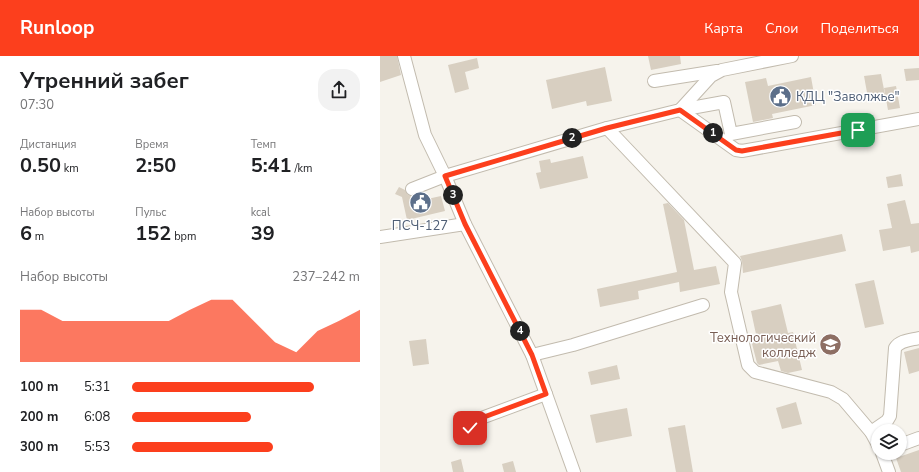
<!DOCTYPE html>
<html lang="ru">
<head>
<meta charset="utf-8">
<style>
  :root { --surface:#fff; --page:#f2f2f2; --text:#202124; --muted:#757577; --accent:#fc3f1d }
  body { margin:0; font-family:"Nunito Sans",sans-serif; background:var(--page); color:var(--text); height:100vh; display:flex; flex-direction:column; font-size:15px; white-space:nowrap }
  * { box-sizing:border-box; margin:0 }
  p { font-size:13px; color:var(--muted) }
  .icon { flex:none; width:22px; height:22px; fill:none; stroke:currentColor; stroke-width:2; stroke-linecap:round; stroke-linejoin:round }
  .map { position:relative; flex:1; overflow:hidden }
  .panel { display:flex; flex-direction:column; background:var(--surface); width:380px }
  .panel>* { flex:none }
  .buttons { position:absolute; left:491px; top:368px; display:grid; gap:8px }
  .buttons a { display:grid; place-items:center; width:36px; height:36px; border-radius:50%; background:var(--surface); box-shadow:0 1px 3px #0004; font-size:20px }
  .pin { position:absolute; display:grid; place-items:center; width:34px; height:34px; color:#fff; margin:-17px; border-radius:8px; box-shadow:0 2px 6px #0006 }
  .km { position:absolute; width:20px; height:20px; margin:-10px; border-radius:50%; background:#222; color:#fff; font-size:11px; line-height:20px; text-align:center }
  .round { display:grid; place-items:center; flex:none; width:42px; height:42px; border-radius:16px; background:var(--page) }
  .head { display:flex; align-items:center; justify-content:space-between; height:68px; padding:0 20px }
  h1 { font-size:22px; font-weight:700; line-height:30px }
  .stats { display:grid; grid-template-columns:repeat(3,1fr); gap:6px; height:68px; padding:4px 20px }
  .stats div { display:grid; align-content:center }
  .stats b { font-size:20px; font-weight:700 }
  .stats small { font-size:11px; font-weight:400 }
  .stats p { font-size:11px }
  .chart { height:112px; padding:8px 20px }
  .chart p { display:flex; justify-content:space-between }
  .chart svg { width:100%; height:72px; margin-top:4px; fill:var(--accent); opacity:.7 }
  ul { padding:0 20px; list-style:none; font-size:13px }
  li { display:grid; grid-template-columns:64px 48px 1fr; align-items:center; height:30px }
  li i { height:10px; border-radius:5px; background:var(--accent) }
  header { display:flex; align-items:center; gap:24px; box-sizing:border-box; height:56px; padding:0 20px; background:var(--accent); color:#fff }
  header strong { font-size:19px }
  nav { display:flex; gap:22px; margin-inline-start:auto; font-size:14px }
  main { display:flex; flex:1; min-height:0 }
  .map>svg:first-child { display:block }
</style>
</head>
<body>
<header>
<strong>Runloop</strong>
<nav><a>Карта</a><a>Слои</a><a>Поделиться</a></nav>
</header>
<main>
<section class="panel">
<div class="head"><div><h1>Утренний забег</h1><p>07:30</p></div><a class="round"><svg class="icon" aria-label="share" viewBox="0 0 24 24"><path d="M12 15V3M7 8l5-5 5 5M5 13v7h14v-7"/></svg></a></div>
<div class="stats">
<div><p>Дистанция</p><b>0.50<small> km</small></b></div>
<div><p>Время</p><b>2:50</b></div>
<div><p>Темп</p><b>5:41<small> /km</small></b></div>
</div>
<div class="stats">
<div><p>Набор высоты</p><b>6<small> m</small></b></div>
<div><p>Пульс</p><b>152<small> bpm</small></b></div>
<div><p>kcal</p><b>39</b></div>
</div>
<div class="chart"><p><span>Набор высоты</span>237–242 m</p>
<svg viewBox="0 0 160 44" preserveAspectRatio="none"><path d="M0 44V12L10 12L20 19L30 19L40 19L50 19L60 19L70 19L80 12L90 6L100 6L110 19L120 32L130 38L140 25L150 19L160 12V44z"/></svg>
</div>
<ul>
<li><b>100 m</b>5:31<i style="width:80%"></i></li>
<li><b>200 m</b>6:08<i style="width:52%"></i></li>
<li><b>300 m</b>5:53<i style="width:62%"></i></li>
</ul>
</section>
<div class="map">
<svg width="539" height="416" viewBox="0 0 539 416">
  <rect width="100%" height="100%" fill="#f6f3ec"/>
  <g fill="#d8cfc1">
    <polygon points="0,0 17,0 21,19 0,26"/>
    <polygon points="268,0 300,0 301,8 271,14"/>
    <polygon points="97,2 99,12 85,16 89,33 75,37 68,9"/>
    <polygon points="225,11 232,45 207,50 206,45 172,53 166,24"/>
    <polygon points="539,12 539,24 526,25 524,13"/>
    <polygon points="501,18 505,39 488,42 484,20"/>
    <polygon points="431,21 436,49 392,58 393,62 373,66 365,26 386,22 388,30"/>
    <polygon points="516,30 520,52 508,54 504,32"/>
    <polygon points="203,100 208,122 160,133 156,117 161,116 159,105 170,103 171,107"/>
    <polygon points="521,118 523,130 508,132 506,121"/>
    <polygon points="19,131 25,134 28,139 32,140 29,147 61,140 65,155 27,164 22,141 15,138"/>
    <polygon points="525,144 531,168 539,167 539,195 531,197 530,190 503,195 499,174 512,172 507,148"/>
    <polygon points="288,147 304,164 314,214 336,210 340,228 300,236 299,226 258,235 259,243 220,251 217,233 297,216 283,148"/>
    <polygon points="462,178 466,195 363,217 362,205 360,200"/>
    <polygon points="494,224 504,268 485,272 475,228"/>
    <polygon points="401,248 408,277 413,276 422,314 408,317 401,315 398,305 379,309 377,307 371,284 377,283 371,255"/>
    <polygon points="46,283 49,308 33,310 29,285"/>
    <polygon points="539,292 539,315 529,318 524,296"/>
    <polygon points="237,309 240,323 211,329 208,316"/>
    <polygon points="416,346 422,368 402,373 396,352"/>
    <polygon points="247,352 252,380 216,387 210,359"/>
    <polygon points="305,369 313,416 296,416 288,372"/>
    <polygon points="539,394 539,416 521,416 516,402"/>
    <polygon points="81,403 84,416 73,416 71,406"/>
    <polygon points="133,405 136,416 124,416 122,408"/>
  </g>
  <g fill="none" stroke-linecap="round" stroke-linejoin="round">
    <defs>
      <g id="minor">
        <polyline points="24,0 45,79 65,120 85,168 152,299 194,416"/>
        <polyline points="274,25 337,15"/>
        <polyline points="300,54 356,94 362,95 539,63"/>
        <polyline points="300,54 344,46 351,78 415,66"/>
        <polyline points="227,72 355,207 351,236 368,309 375,316 451,336 463,343 491,376 498,389"/>
        <polyline points="32,133 65,120 227,72 300,54 331,20 342,14 412,0"/>
        <polyline points="0,181 85,168"/>
        <polyline points="152,299 193,289 323,249"/>
        <path d="M491 376 507 365 510 360 515 292C520 284 531 284 539 282"/>
        <path d="M93 382C91 374 89 369 96 364L166 338"/>
        <polyline points="520,389 539,382"/>
        <polyline points="502,397 509,416"/>
      </g>
    </defs>
    <use href="#minor" stroke="#c2bbae" stroke-width="14"/>
    <use href="#minor" stroke="#fff" stroke-width="12"/>
  </g>
  <g fill="none" stroke-linecap="round" stroke-linejoin="round">
    <defs>
      <polyline id="route" points="90,372 92,367 96,364 166,338 152,299 85,168 65,120 227,72 300,54 356,94 362,95 478,74"/>
    </defs>
    <use href="#route" stroke="#fff" stroke-width="8"/>
    <use href="#route" stroke="#fc3f1d" stroke-width="5"/>
  </g>
  <defs>
    <symbol id="civic-disc" viewBox="-11 -11 22 22"><circle r="9.5" fill="#5c6f8a" stroke="#fff"/><path d="M-.6-6.5H3V-4.5H.6V-3L4-1V1h2V6H-6V1h2V-1L-.6-3ZM-1.2 2.5V6h2.4V2.5Z" fill="#fff"/></symbol>
    <symbol id="university-disc" viewBox="-11 -11 22 22"><circle r="9.5" fill="#8d6e63" stroke="#fff"/><path d="M0-5L7-2L0 1L-7-2ZM-4 1L0 2.5L4 1V4Q0 6-4 4Z" fill="#fff"/></symbol>
  </defs>
  <g fill-rule="evenodd">
    <use href="#civic-disc" x="388" y="28" width="25" height="25"/>
    <use href="#civic-disc" x="28" y="134" width="25" height="25"/>
    <use href="#university-disc" x="438" y="276" width="25" height="25"/>
  </g>
  <g text-anchor="middle" stroke-width="3" stroke-linejoin="round" paint-order="stroke">
    <g font-size="13" fill="#4e5e75" stroke="#fff" text-anchor="start">
      <text x="416" y="45">КДЦ "Заволжье"</text>
      <text x="40" y="174" text-anchor="middle">ПСЧ-127</text>
    </g>
    <g font-size="13" fill="#785e54" stroke="#fff" text-anchor="end">
      <text x="436" y="286">Технологический<tspan x="436" dy="15">колледж</tspan></text>
    </g>
  </g>
</svg>
<div class="buttons">
<a><svg class="icon" aria-label="layers" viewBox="0 0 24 24"><path d="M12 4l9 5-9 5-9-5zM3 14l9 5 9-5"/></svg></a>
</div>
<div class="pin" style="left:478px;top:74px;background:#1e9e55"><svg class="icon" aria-label="arrive" viewBox="0 0 24 24"><path d="M6 21V4h12l-3 4 3 4H6"/></svg></div>
<div class="pin" style="left:90px;top:372px;background:#d93025"><svg class="icon" aria-label="check" viewBox="0 0 24 24"><path d="M5 12l5 5 9-10"/></svg></div>
<b class="km" style="left:333px;top:77px">1</b>
<b class="km" style="left:192px;top:82px">2</b>
<b class="km" style="left:73px;top:139px">3</b>
<b class="km" style="left:140px;top:275px">4</b>
</div>
</main>
</body>
</html>
